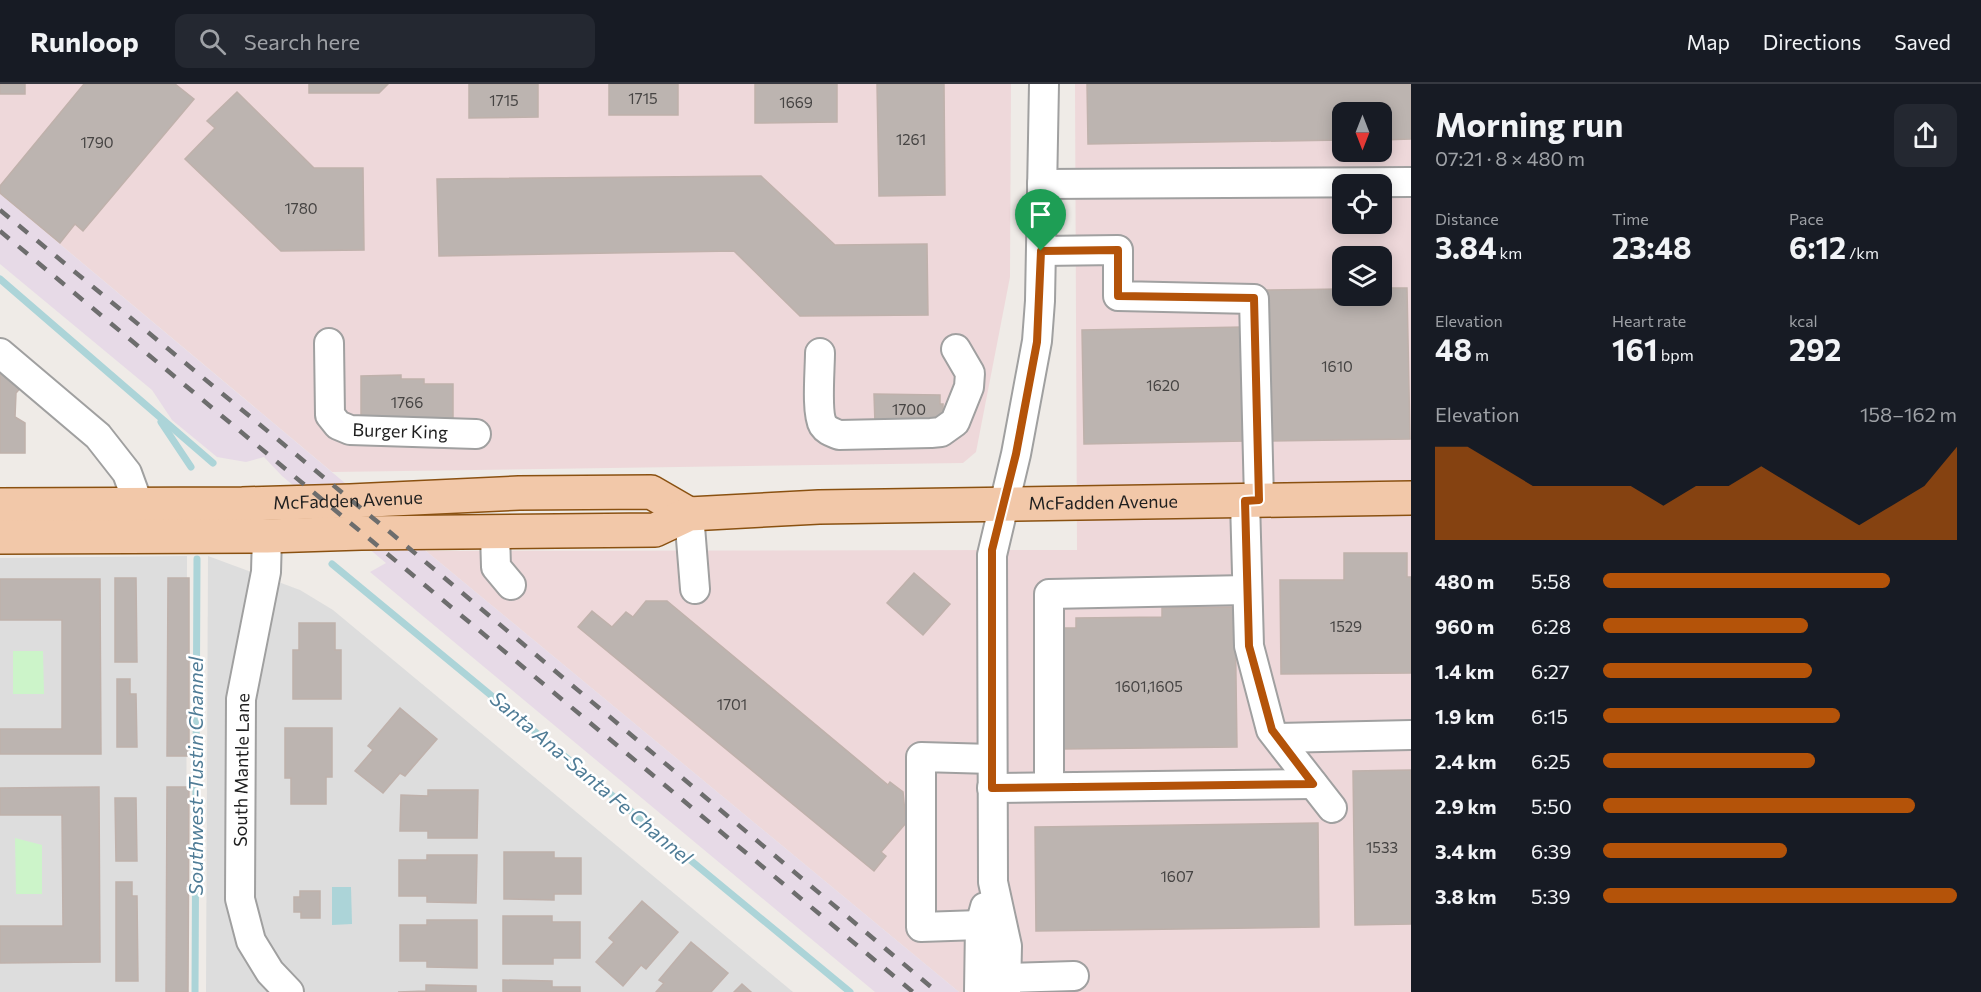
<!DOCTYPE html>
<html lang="en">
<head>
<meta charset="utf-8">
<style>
  :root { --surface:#171b24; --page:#242831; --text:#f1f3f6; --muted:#9ea1a6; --line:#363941; --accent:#b45309 }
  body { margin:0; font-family:Commissioner,sans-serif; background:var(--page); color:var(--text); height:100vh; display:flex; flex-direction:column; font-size:22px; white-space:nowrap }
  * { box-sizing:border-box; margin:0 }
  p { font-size:20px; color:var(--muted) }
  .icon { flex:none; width:33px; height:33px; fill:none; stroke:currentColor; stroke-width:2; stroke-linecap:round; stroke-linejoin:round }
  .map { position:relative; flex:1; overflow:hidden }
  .drawer { display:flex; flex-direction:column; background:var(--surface); width:570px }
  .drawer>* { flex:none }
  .needle { width:39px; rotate:180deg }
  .fabs { position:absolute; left:1332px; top:18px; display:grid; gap:12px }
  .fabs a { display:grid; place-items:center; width:60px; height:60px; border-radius:12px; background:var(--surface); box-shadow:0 3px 15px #0003; font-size:30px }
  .pin { position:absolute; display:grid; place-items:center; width:51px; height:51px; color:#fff; margin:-62px -26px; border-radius:50% 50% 50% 0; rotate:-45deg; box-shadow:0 0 6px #0007 }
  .pin .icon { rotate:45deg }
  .round { display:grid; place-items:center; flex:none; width:63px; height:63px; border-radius:12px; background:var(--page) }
  .overview { display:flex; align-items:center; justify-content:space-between; height:102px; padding:0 24px }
  h1 { font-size:33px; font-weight:700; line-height:45px }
  .figures { display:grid; grid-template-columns:repeat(3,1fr); gap:9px; height:102px; padding:6px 24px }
  .figures div { display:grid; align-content:center }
  .figures b { font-size:30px; font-weight:700 }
  .figures small { font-size:16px; font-weight:400 }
  .figures p { font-size:16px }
  .chart { height:168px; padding:12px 24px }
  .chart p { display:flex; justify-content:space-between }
  .chart svg { width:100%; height:108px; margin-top:6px; fill:var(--accent); opacity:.7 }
  ul { padding:0 24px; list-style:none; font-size:20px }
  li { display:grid; grid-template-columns:96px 72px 1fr; align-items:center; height:45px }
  li i { height:15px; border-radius:8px; background:var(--accent) }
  header { display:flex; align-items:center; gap:36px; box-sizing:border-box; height:84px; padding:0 30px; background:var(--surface); border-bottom:2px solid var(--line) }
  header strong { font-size:28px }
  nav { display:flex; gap:33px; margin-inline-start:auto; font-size:21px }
  .search { width:420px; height:54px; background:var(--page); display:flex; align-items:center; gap:15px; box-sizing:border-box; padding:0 21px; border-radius:12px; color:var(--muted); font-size:22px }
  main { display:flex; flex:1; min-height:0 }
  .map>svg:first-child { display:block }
</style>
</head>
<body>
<header>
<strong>Runloop</strong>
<div class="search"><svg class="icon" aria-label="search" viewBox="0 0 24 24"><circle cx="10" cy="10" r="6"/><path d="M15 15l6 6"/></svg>Search here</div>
<nav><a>Map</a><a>Directions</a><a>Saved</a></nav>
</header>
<main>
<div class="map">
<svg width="1411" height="908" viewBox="0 0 1411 908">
  <rect width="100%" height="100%" fill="#efebe7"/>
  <g fill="#ddd">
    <polygon points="187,472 186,908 0,908 0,474"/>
    <polygon points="208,472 300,506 333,526 793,908 206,908"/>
  </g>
  <g fill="#eed8da" fill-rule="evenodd">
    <polygon points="0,0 1011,0 1010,193 976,368 963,379 332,388 0,110"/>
    <path d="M1075 0H1411V908H959L426 467 1077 466ZM1342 28H1382V68H1342ZM1342 100H1382V140H1342ZM1342 172H1382V212H1342Z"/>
  </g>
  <polygon fill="#e7dae7" points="0,110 426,467 959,908 875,908 370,488 386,479 282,392 264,373 246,378 217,373 172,336 152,306 0,180"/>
  <g fill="#ccf4c9">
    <polygon points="13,567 43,567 44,610 13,610"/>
    <polygon points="15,754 42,761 42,810 16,810"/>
  </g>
  <polygon fill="#acd4d8" points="332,803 351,803 352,840 332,841"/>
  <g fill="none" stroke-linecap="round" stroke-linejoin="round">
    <g stroke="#acd4d8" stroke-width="7">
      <polyline points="0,195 213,379"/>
      <polyline points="161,338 191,383"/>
      <polyline points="332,480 850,908"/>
      <polyline points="195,908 197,475"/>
    </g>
  </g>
  <g fill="#bcb4b0" stroke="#bfb1ab" stroke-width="1.5">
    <rect x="0" y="0" width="25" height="10"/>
    <polygon points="84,0 175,0 194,15 83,147 75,140 60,159 0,109 0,102"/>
    <polygon points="309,0 388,0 379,9 309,9"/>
    <polygon points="469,0 538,0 538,33 469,34"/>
    <rect x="609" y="0" width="69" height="31"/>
    <polygon points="755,0 837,0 837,38 755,39"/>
    <polygon points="877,0 944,0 945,111 879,112"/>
    <polygon points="1087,0 1411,0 1411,55 1382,56 1382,28 1342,28 1342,56 1088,60"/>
    <polygon points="237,8 314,84 363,84 364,166 281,167 185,75 215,44 207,37"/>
    <polygon points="761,92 835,161 927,160 928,231 800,232 734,167 439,172 437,95"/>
    <polygon points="1382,204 1407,204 1410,355 1266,357 1263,206 1342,205 1342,212 1382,212"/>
    <polygon points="1243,243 1245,357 1084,360 1082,246"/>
    <polygon points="0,283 23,301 16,309 15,333 25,339 25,369 0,369"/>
    <polygon points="401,291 401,295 424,295 424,300 453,300 453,338 361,340 361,292"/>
    <polygon points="874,310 940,311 940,320 943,320 943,332 914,341 875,340"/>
    <polygon points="1344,469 1407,469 1407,493 1411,493 1411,589 1281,590 1280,496 1344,496"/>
    <polygon points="914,489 950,520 923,551 887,519"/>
    <polygon points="115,494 136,494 137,578 115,578"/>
    <polygon points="168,494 189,494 189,672 167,672"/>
    <polygon points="0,495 100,495 101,670 0,670 0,645 62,645 62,536 0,536"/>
    <polygon points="646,517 667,517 888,701 890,698 903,708 906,739 881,768 886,772 874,787 578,543 592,527 612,543 626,528 633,533"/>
    <polygon points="1235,523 1237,663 1063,665 1062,544 1076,544 1076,534 1162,533 1162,524"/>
    <polygon points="299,539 335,539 335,566 341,566 341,615 293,615 293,566 299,566"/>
    <polygon points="117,595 130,595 130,610 136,610 137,663 117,663"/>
    <polygon points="400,624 437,655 405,692 400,689 383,709 355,687 373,666 368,662"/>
    <polygon points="285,644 332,644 332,693 326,693 326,720 291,720 291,694 285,694"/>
    <polygon points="1411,686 1411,840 1355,841 1353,687"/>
    <polygon points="99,703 100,878 0,879 0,842 63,842 62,731 0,731 0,704"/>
    <polygon points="167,703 189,703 188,908 166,908"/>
    <polygon points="428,706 478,706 477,754 428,754 428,747 400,747 401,711 428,712"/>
    <polygon points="115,714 136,714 137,777 116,777"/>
    <polygon points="1318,739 1319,843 1036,847 1035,743"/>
    <polygon points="504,768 554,768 554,774 581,774 581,810 554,810 554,816 504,815"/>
    <polygon points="427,771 477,771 476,819 427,818 427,812 399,812 399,776 427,776"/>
    <polygon points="116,798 132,798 132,812 137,812 138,897 116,897"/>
    <polygon points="300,807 320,807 320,834 301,834 301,828 294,828 294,813 300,813"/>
    <polygon points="642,817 678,848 646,885 641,881 623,902 596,878 614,858 609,854"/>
    <polygon points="503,832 552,832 552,838 580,838 580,874 553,874 553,880 503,880"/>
    <polygon points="427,836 477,836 477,884 427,883 427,877 400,877 400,841 427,841"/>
    <polygon points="691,858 728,889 711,908 656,908 664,899 659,896"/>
    <polygon points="503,896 552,897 552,903 580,903 580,908 503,908"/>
    <polygon points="742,900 751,908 734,908"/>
    <polygon points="426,901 476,902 476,908 398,908 426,907"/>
  </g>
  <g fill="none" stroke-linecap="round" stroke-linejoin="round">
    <defs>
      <g id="minor">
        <polyline points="1042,100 1411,98"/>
        <polyline points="1041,167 1118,166 1118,212 1254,215 1259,416"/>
        <path id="s1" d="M329 259 330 331 338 341 350 346 476 350"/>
        <polyline points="0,269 98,352 127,389 138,419"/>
        <path d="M820 269C820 285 816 329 823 341 827 347 832 348 839 351L931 349 941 348 955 338 969 303 970 289 956 265"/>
        <polyline points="1245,417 1249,562 1271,646 1332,724"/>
        <polyline points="689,430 695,505"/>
        <polyline points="495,449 496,483 511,501"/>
        <polyline points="267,452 266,488 241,615 240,815 251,857 270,888 289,908"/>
        <polyline points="1278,654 1411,651"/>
        <polyline points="1049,703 1049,510 1247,506"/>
        <polyline points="992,704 1313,700"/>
        <polyline points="980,841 921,843 921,673 992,675"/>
        <polyline points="1006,894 1074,892"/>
        <polyline points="979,908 980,841 985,823"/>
        <polyline points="1006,908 1007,862 993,798 992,471 1016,370 1037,257 1040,217 1044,0"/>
      </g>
      <g id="major">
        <path id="s2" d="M0 421 242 420 350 417 519 409 651 408 689 430"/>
        <path id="s3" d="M0 453 267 452 361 449 655 446 689 430 819 423 1411 414"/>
      </g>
    </defs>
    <use href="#minor" stroke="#a0a0a0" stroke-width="32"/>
    <use href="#major" stroke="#8a5111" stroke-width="36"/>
    <use href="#minor" stroke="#fff" stroke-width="28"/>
    <use href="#major" stroke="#f2c8a9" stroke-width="33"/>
    <g stroke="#6d6d6d" stroke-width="4.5" stroke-dasharray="12 12" stroke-linecap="butt">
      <polyline points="0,126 391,449 937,908"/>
      <polyline points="0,147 913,908"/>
    </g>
  </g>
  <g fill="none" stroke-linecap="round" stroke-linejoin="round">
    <defs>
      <polygon id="route" points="1118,166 1118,212 1254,214 1259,416 1245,417 1249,562 1272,646 1313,700 992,704 992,466 1016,370 1037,258 1041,167"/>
    </defs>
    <use href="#route" stroke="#fff" stroke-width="12"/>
    <use href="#route" stroke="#b45309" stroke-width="8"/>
  </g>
  <g text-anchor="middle" stroke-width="5" stroke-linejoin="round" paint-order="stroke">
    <g font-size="15" fill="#464443">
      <text x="643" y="20">1715</text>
      <text x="504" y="22">1715</text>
      <text x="796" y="24">1669</text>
      <text x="911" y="61">1261</text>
      <text x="97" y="64">1790</text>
      <text x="301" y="130">1780</text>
      <text x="1337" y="288">1610</text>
      <text x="1163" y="307">1620</text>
      <text x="407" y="324">1766</text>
      <text x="909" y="331">1700</text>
      <text x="1346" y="548">1529</text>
      <text x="1149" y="608">1601,1605</text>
      <text x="732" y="626">1701</text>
      <text x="1382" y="769">1533</text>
      <text x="1177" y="798">1607</text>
    </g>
    <g font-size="18" fill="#1f1f1f" stroke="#fff">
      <text dy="6" stroke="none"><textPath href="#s1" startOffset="148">Burger King</textPath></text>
      <text dy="6" stroke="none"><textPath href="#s2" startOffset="348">McFadden Avenue</textPath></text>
      <text dy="6" stroke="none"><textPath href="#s3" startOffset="1107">McFadden Avenue</textPath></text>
      <text transform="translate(242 686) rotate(-89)" y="6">South Mantle Lane</text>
    </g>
    <g font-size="20" font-style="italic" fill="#4f7c96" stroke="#fff">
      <text transform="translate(196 692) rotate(-90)" y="7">Southwest-Tustin Channel</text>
      <text transform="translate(591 694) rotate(40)" y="7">Santa Ana-Santa Fe Channel</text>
    </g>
  </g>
</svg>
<div class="fabs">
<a><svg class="needle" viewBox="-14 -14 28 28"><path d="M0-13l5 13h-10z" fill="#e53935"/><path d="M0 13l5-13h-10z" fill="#9ea1a6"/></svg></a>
<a><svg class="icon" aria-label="locate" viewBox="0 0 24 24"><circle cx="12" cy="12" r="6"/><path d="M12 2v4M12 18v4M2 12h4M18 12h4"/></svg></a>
<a><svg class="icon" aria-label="layers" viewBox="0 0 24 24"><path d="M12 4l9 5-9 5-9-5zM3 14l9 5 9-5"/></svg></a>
</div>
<div class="pin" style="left:1041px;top:167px;background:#1e9e55"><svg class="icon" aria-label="arrive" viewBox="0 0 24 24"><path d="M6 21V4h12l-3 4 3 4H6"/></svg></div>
</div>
<section class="drawer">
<div class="overview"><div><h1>Morning run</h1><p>07:21 · 8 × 480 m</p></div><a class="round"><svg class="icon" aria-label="share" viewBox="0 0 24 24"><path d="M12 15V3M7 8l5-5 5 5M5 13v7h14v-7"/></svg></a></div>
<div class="figures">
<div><p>Distance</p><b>3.84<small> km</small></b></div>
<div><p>Time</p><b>23:48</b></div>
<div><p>Pace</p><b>6:12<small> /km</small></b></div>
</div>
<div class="figures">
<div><p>Elevation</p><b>48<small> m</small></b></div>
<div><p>Heart rate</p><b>161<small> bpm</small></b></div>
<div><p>kcal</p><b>292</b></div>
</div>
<div class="chart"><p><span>Elevation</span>158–162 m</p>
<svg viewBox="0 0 160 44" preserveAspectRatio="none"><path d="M0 44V6L10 6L20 14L30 22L40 22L50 22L60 22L70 30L80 22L90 22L100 14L110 22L120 30L130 38L140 30L150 22L160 6V44z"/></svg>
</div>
<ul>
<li><b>480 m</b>5:58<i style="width:81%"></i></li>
<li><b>960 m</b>6:28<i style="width:58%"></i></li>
<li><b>1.4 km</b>6:27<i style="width:59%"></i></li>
<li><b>1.9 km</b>6:15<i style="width:67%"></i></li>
<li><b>2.4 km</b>6:25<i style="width:60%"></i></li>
<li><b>2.9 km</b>5:50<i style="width:88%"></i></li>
<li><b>3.4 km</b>6:39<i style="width:52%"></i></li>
<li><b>3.8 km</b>5:39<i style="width:100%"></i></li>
</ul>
</section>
</main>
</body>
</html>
